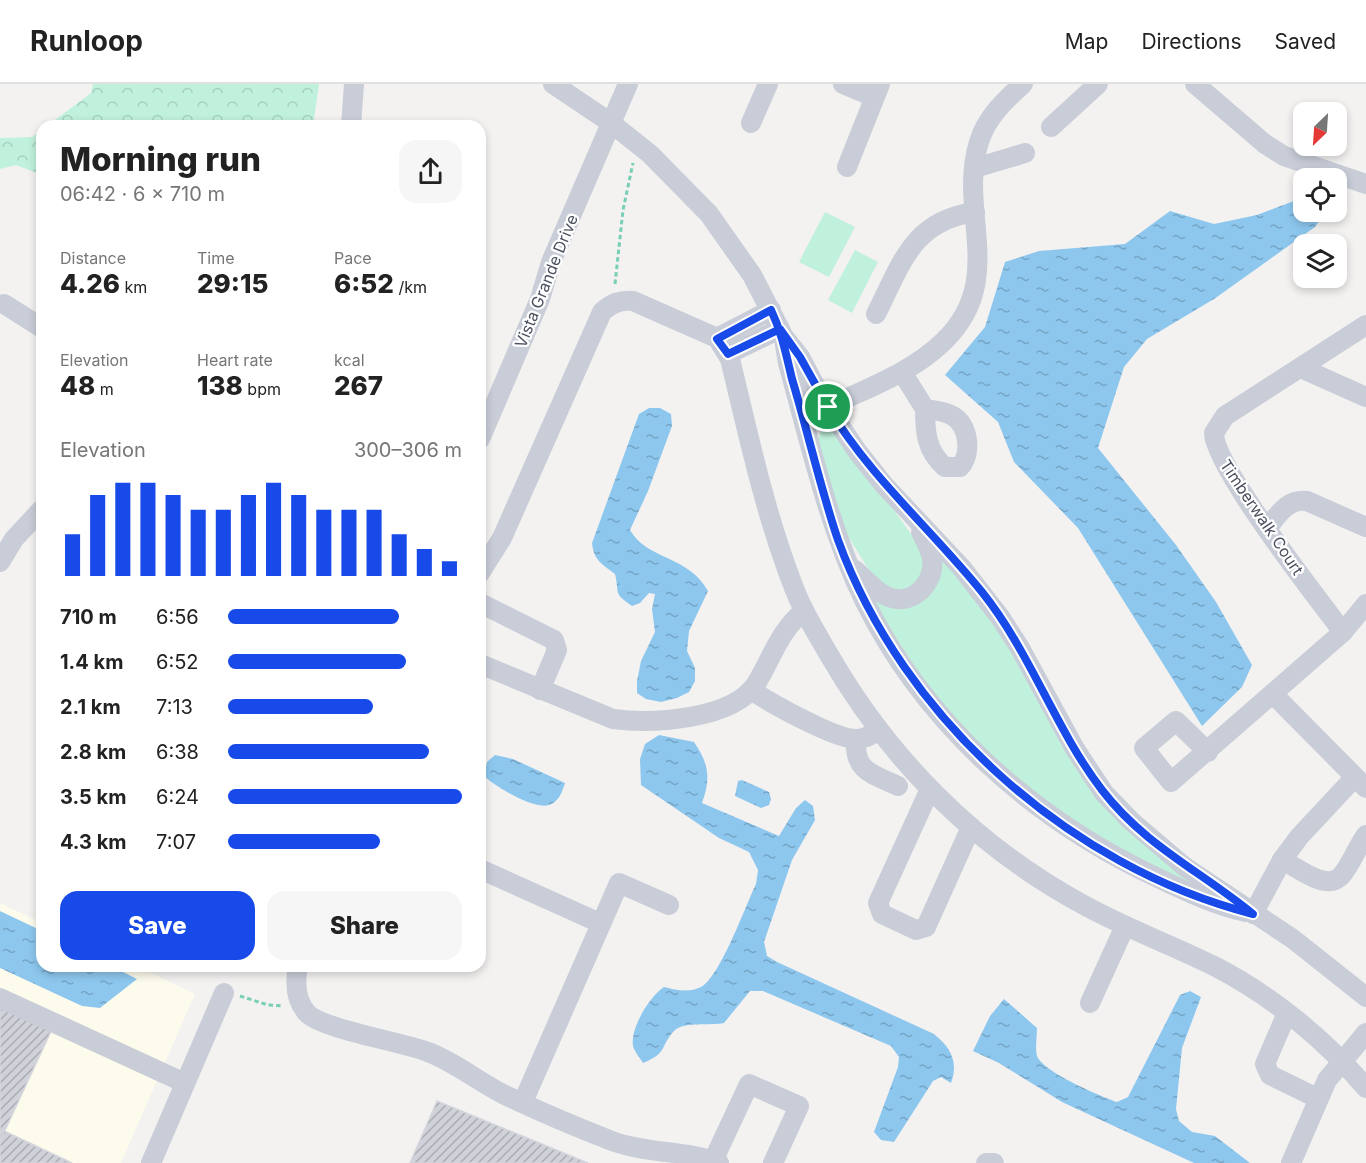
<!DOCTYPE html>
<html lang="en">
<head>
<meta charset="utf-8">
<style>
  :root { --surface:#fff; --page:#f6f6f6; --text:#222; --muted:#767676; --line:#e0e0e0; --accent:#174ae8 }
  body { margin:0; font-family:Inter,sans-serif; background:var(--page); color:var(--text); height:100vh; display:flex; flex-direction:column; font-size:22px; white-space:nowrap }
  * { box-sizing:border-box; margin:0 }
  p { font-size:20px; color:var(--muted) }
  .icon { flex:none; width:33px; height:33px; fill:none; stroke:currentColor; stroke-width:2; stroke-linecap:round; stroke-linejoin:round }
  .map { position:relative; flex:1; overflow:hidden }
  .sheet { position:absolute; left:36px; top:36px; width:450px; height:852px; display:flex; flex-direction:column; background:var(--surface); border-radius:18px; box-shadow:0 3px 9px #0003 }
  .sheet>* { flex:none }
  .needle { width:39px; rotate:205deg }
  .controls { position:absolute; left:1293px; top:18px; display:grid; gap:12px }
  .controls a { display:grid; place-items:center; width:54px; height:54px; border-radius:12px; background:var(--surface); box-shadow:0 3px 9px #0003; font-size:30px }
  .pin { position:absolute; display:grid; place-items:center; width:51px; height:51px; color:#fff; margin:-26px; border:3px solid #fff; border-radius:50%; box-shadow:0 2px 6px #0007 }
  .round { display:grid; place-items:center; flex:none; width:63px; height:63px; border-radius:18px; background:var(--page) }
  .head { display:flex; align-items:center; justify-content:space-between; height:102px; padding:0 24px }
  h1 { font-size:33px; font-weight:800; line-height:45px }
  .stats { display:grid; grid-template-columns:repeat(3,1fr); gap:9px; height:102px; padding:6px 24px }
  .stats div { display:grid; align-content:center }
  .stats b { font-size:26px; font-weight:800 }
  .stats small { font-size:16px; font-weight:400 }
  .stats p { font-size:16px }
  .chart { height:168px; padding:12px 24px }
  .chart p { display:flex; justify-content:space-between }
  .chart svg { width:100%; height:108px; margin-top:6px; stroke:var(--accent); stroke-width:6 }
  .primary-button { display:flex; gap:12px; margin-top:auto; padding:12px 24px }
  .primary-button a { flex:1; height:69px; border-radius:18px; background:var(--accent); color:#fff; font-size:24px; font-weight:800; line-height:69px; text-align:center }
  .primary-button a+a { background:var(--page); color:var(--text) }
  ul { padding:0 24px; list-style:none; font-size:20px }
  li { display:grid; grid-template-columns:96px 72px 1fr; align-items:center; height:45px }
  li i { height:15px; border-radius:8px; background:var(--accent) }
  header { display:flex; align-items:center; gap:36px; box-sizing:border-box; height:84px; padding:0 30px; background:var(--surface); border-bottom:2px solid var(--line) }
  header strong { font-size:28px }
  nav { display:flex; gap:33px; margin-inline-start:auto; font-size:21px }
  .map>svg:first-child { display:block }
</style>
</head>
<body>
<header>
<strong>Runloop</strong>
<nav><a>Map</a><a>Directions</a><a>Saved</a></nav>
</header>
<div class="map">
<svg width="1366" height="1079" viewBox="0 0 1366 1079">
  <defs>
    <pattern id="forest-crowns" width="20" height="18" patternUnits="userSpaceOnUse" patternTransform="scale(1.5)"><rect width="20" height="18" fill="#c0f1dc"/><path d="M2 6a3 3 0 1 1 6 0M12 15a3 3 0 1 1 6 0" fill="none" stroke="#a6d0bf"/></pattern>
    <pattern id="water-ripples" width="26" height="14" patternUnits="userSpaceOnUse" patternTransform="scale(1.5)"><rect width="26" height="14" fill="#8dc7ee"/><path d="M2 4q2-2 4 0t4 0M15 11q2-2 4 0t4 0" fill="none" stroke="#75a4c4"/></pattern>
    <pattern id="building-hatch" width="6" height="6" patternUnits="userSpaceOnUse" patternTransform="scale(1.5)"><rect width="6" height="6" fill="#d0d2d9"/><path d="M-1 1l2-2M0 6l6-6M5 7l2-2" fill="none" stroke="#abadb3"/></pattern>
  </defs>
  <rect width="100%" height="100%" fill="#f4f2f1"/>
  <polygon fill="#fdfbec" points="0,819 42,839 42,882 136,882 195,910 121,1079 0,1079"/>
  <g fill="#c0f1dc">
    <polygon points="825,128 855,143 829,193 799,178"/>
    <polygon points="855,166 878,178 852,229 828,216"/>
    <polygon points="826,332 919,461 925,482 915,500 901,507 890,506 872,491 838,436 818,356"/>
    <polygon points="938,472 983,519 1062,654 1214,809 1158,788 1028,709 940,621 870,514 893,523"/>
  </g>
  <g fill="url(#forest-crowns)">
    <polygon points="93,0 319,0 313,42 47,42 91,9"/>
    <polygon points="42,46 42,91 16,81 0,85 0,54 32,53"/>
  </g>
  <g fill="url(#water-ripples)">
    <polygon points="1302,114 1304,128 1325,128 1315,143 1214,215 1147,255 1124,283 1098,364 1176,461 1216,518 1252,581 1242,603 1202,642 1078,444 1014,378 998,338 945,291 985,243 1005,178 1039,167 1125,160 1170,127 1214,140 1257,131"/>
    <path d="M649 324H660L671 330 672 342 648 407 630 446C647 476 688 471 708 507L689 547 687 567 695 584V597L689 608 677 614 661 618 646 615 637 609V597L641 577 655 548 652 525 655 510 649 509 640 519 632 522C612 508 620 510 615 490 602 480 594 477 592 459L639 330Z"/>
    <path d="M659 651 694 658C709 680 711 694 702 719L779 752 796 724 805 716 813 722 815 736 792 776 764 858 767 872 777 878 934 950C950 963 959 977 951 999L941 993 933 997 894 1058 881 1056 874 1048 898 983 899 973 891 962 763 907H750L724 939C711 942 683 937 674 947 660 962 668 969 643 979 640 974 634 967 633 962 630 944 650 912 664 903 676 906 689 909 701 903 720 893 745 823 756 800L758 786 749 768 719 754 641 701 640 675 645 660Z"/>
    <path d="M495 671 513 675 565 699C562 708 559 718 549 721 533 726 495 702 484 692L487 678Z"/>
    <polygon points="742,696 769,708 771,715 769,721 761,724 735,712 738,697"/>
    <polygon points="0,827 42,847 42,882 111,882 137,895 100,924 82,922 0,884"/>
    <path d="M1190 907 1201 913 1182 964 1176 1025 1179 1037 1192 1048 1215 1052 1250 1079H1194L1062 1018 999 979 973 967 990 932 1004 915 1037 944C1037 952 1035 964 1037 972 1043 988 1100 1012 1117 1018L1128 1013 1180 911Z"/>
  </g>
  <g fill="url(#building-hatch)" stroke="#d5d6dd" stroke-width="1.5">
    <polygon points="0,921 52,945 0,1057"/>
    <polygon points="437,1017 588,1079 410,1079"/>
    <polygon points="4,1047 72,1079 0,1079 0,1057"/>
  </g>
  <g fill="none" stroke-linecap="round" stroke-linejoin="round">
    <g stroke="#77cfb5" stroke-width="3" stroke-dasharray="4.5 3" stroke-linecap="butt">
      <polyline points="615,200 623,126 633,79"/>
      <polyline points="240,912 268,921 283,922"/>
    </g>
    <g stroke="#c8cdd8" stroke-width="20">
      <polyline points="553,0 611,39 650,70 709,130 752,191 784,253 800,273 821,313 857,367 884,401 961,483 1000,533 1020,564 1075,665 1104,709 1131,737 1185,783 1293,855 1366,913"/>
      <polyline points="843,0 874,13"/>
      <polyline points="1195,0 1265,60 1284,72 1366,100"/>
      <polyline points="751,39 768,0"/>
      <polyline points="351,42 354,0"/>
      <polyline points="1051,43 1098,0"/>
      <polyline points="847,83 880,0"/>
      <polyline points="975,84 1025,69"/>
      <polyline points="4,220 42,244"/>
      <path d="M876 230C902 179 912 137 975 128"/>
      <polyline points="717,254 771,226"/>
      <path d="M784 255 788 279C810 359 828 441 864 516 925 640 1034 736 1158 794 1187 808 1215 821 1246 828"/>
      <polyline points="728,270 780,245"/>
      <polyline points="1301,284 1366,313"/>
      <path d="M902 288 925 325C934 326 945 327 953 332 969 342 972 370 960 383H945C926 367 925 347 925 325"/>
      <path d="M820 331 828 323C867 304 911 289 943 258 1008 196 957 128 979 58 986 34 1005 16 1023 0"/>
      <polyline points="480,355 540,215 551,178 628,0"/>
      <path d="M1267 444C1279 430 1287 415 1307 417L1366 443"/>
      <polyline points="0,478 14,455 42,425"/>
      <path d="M855 486C866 496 881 514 897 515 919 517 935 494 932 474 930 465 925 456 921 448"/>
      <path d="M480 489 502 454 602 228C612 219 620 216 633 217L717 254 730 275C748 349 764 425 791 496 800 522 814 545 828 569 888 674 975 762 1082 820 1125 844 1172 861 1216 883 1272 912 1326 956 1366 1004"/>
      <polyline points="480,519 554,556 557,566 540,606"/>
      <path d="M1343 548C1318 515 1214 382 1214 349L1225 332 1366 241"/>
      <path d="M480 580 613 635C652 640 732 636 756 600 772 574 779 547 804 527"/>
      <path d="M751 606C769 618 836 656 857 655 865 655 871 651 878 647"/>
      <polyline points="1273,610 1366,704"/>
      <path d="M856 656C854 688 873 690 898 702"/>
      <polyline points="1208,668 1176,637 1144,664 1171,698 1343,548 1366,520"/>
      <polyline points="930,705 878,819 882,830 916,846 926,843 971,743"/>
      <path d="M1282 776C1297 783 1326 808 1341 792 1351 781 1357 763 1366 751"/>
      <polyline points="480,785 600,839"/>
      <polyline points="1253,830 1282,776 1299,753 1355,693"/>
      <path d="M298 882C295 898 295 916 307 929 321 945 403 958 428 968 455 978 477 997 503 1010 538 1027 576 1043 612 1057 647 1070 686 1066 719 1079"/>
      <polyline points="0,914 185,999"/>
      <polyline points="1090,919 1125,842"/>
      <polyline points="1287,929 1265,980 1270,991 1317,1014"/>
      <polyline points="523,1018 619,799 669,821"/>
      <polyline points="713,1077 749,1000 799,1022 773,1079"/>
      <polyline points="151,1079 224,909"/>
      <polyline points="986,1079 994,1079"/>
      <polyline points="1291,1079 1327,996 1366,949"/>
    </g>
  </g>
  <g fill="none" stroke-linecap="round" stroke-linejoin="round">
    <defs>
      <path id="route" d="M828 323 800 273 780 245 728 270 717 255 771 226C782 249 786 270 792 295 808 348 820 403 838 456 903 634 1069 783 1253 830 1202 788 1144 761 1102 706 1055 645 1031 569 982 508 931 445 870 393 828 323"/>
    </defs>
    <use href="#route" stroke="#fff" stroke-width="12"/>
    <use href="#route" stroke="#174ae8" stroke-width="8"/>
  </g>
  <g text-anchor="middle" stroke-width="4.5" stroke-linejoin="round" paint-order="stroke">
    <g font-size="16" fill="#49505f" stroke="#fff">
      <text transform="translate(546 197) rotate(-68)" y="6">Vista Grande Drive</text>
      <text transform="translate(1262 433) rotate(56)" y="6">Timberwalk Court</text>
    </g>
  </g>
</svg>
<div class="controls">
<a><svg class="needle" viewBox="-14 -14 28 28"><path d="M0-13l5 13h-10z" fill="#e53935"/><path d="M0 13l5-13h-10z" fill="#767676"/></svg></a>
<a><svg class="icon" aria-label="locate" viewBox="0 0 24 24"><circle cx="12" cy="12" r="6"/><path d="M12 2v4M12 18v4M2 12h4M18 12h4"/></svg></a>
<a><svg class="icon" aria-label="layers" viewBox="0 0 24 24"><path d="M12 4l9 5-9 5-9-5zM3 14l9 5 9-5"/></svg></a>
</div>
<div class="pin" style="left:828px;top:323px;background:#1e9e55"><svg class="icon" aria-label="arrive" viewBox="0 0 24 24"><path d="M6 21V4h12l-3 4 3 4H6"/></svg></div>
<section class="sheet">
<div class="head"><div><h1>Morning run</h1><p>06:42 · 6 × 710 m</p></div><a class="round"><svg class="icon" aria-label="share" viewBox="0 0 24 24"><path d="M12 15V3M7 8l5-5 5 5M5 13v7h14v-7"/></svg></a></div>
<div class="stats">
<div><p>Distance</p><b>4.26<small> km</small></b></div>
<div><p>Time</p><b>29:15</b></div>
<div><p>Pace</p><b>6:52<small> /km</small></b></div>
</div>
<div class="stats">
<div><p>Elevation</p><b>48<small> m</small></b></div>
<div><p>Heart rate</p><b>138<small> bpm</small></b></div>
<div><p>kcal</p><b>267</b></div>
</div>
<div class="chart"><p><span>Elevation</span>300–306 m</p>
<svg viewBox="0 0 160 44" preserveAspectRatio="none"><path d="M5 44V27M15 44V11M25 44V6M35 44V6M45 44V11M55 44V17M65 44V17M75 44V11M85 44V6M95 44V11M105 44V17M115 44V17M125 44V17M135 44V27M145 44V33M155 44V38"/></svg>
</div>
<ul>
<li><b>710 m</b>6:56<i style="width:73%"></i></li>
<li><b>1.4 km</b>6:52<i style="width:76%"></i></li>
<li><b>2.1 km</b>7:13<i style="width:62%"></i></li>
<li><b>2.8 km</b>6:38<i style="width:86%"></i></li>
<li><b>3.5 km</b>6:24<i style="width:100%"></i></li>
<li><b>4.3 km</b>7:07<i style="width:65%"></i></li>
</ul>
<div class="primary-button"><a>Save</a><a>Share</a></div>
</section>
</div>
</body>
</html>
